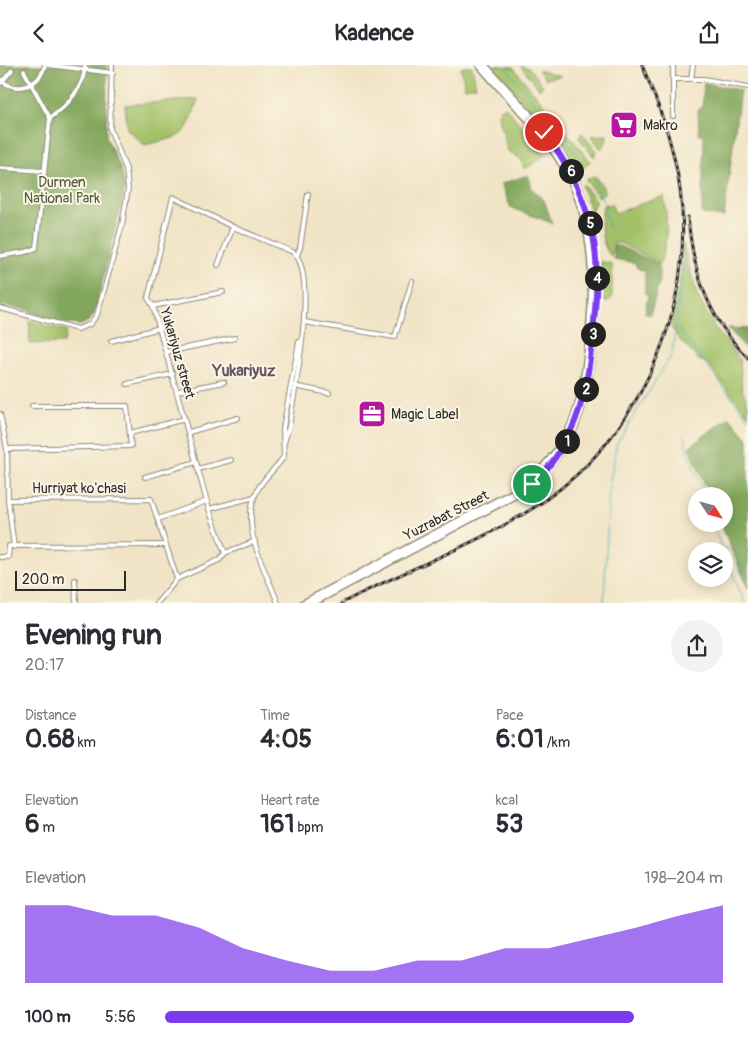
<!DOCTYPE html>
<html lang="en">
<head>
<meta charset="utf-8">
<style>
  :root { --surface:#fff; --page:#f2f2f3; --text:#2b2b33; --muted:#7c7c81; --accent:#7c3aed }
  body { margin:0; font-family:Pangolin,sans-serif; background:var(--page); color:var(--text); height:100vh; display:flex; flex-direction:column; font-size:19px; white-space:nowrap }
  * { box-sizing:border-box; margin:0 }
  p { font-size:16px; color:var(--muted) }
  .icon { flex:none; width:28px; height:28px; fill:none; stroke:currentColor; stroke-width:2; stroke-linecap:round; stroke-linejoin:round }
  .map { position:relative; height:538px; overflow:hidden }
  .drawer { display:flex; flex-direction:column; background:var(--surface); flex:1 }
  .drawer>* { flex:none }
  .needle { width:32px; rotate:126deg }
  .tools { position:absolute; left:688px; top:422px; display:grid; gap:10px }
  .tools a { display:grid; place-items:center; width:45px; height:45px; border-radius:50%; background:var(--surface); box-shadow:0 2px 12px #0003; font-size:25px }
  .scale { position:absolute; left:15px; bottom:12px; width:111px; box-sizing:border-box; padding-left:5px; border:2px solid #2b2b2b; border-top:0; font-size:14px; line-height:18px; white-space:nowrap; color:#2b2b2b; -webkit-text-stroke:4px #fcf5e5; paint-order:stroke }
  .pin { position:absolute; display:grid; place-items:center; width:42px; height:42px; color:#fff; margin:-21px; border:2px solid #fff; border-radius:50%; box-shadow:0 1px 5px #0007 }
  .km { position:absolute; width:25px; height:25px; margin:-12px; border-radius:50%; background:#222; color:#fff; font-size:14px; line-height:25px; text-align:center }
  .round { display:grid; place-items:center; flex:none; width:52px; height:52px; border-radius:26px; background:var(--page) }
  .headline { display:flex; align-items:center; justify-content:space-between; height:85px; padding:0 25px }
  h1 { font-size:28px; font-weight:700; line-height:38px }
  .figures { display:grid; grid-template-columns:repeat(3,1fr); gap:8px; height:85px; padding:5px 25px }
  .figures div { display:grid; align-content:center }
  .figures b { font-size:25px; font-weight:700 }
  .figures small { font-size:14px; font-weight:400 }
  .figures p { font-size:14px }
  .chart { height:140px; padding:10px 25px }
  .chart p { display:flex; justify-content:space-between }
  .chart svg { width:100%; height:90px; margin-top:5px; fill:var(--accent); opacity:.7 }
  ul { padding:0 25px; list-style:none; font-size:16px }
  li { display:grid; grid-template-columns:80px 60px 1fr; align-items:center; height:38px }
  li i { height:12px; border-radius:6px; background:var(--accent) }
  header { display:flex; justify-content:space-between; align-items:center; height:65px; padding:0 25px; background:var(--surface); font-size:22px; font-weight:700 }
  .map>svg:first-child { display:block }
</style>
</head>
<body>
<header><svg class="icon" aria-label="back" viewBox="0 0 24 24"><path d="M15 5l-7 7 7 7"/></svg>Kadence<svg class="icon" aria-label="share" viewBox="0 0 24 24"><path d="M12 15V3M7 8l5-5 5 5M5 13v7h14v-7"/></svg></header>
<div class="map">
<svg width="748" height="538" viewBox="0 0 748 538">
  <rect width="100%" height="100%" fill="#fcf5e5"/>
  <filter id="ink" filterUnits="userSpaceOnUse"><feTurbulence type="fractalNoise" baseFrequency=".02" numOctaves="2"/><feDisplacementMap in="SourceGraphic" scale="10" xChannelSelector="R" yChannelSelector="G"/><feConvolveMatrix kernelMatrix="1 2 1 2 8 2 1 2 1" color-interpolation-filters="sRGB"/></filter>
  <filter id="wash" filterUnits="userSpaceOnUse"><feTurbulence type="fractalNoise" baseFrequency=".0096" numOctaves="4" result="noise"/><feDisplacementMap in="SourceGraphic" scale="20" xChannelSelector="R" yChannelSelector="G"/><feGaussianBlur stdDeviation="1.12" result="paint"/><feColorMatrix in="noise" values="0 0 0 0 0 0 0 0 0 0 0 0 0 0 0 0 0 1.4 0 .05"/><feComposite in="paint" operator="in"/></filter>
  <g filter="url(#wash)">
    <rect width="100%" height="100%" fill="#f1e4c6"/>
    <g fill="#a3c168" stroke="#67764a">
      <polygon points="492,0 513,2 590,96 586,101 576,107 555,73"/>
      <polygon points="472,1 476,21 465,23 461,3"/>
      <polygon points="521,1 529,3 543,21 539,24"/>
      <polygon points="538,5 561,11 545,14"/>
      <path d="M198 34C186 74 184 71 144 80L127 64 125 40Z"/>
      <polygon points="506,42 545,90 527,103 524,103 521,94 508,86 498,50 500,44"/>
      <polygon points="582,68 596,86 594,92 578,72"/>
      <polygon points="607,70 606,77 601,84 591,71"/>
      <polygon points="594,111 597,113 597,117 600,116 605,127 598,132 586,115"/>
      <polygon points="583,119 596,136 591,146 582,122"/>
      <path d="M664 131C667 153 669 176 660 198L620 178H614L611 191C600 179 600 156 603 141L606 138 607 141 611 139 615 148Z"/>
      <polygon points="683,178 697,230 715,263 740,295 742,324 748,339 748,350 705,296 700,296 680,275 671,262 681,208"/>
      <polygon points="600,196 612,199 612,233 608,236 600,236"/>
      <polygon points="29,256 67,266 64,278 30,279"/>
    </g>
    <g fill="#82a75c" stroke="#566944">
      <polygon points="0,0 107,0 106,72 121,105 125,123 95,247 90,255 81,260 61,258 23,244 0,240"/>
      <polygon points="704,18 740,25 724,152 702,149 704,70 699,69 698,45 702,43"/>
      <polygon points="528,110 532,124 544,135 552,158 511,143 501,119"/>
      <polygon points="614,181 619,181 659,199 659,218 650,250 645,248 648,229 645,229 645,206 637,203 635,198 614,194"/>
      <polygon points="728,263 748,264 748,286"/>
      <polygon points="730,352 748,374 748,523 721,459 724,459 724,431 710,431 689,382"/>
    </g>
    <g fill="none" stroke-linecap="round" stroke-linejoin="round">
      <g stroke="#3cabb9" stroke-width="1">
        <polyline points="505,1 583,97"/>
        <polyline points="593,113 603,136 609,163"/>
        <polyline points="678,264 748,353"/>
        <polyline points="685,371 688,390 706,431"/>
        <polyline points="712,459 745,538"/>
        <polyline points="724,484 728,483 734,489 748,517"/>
        <polyline points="604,538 609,421 617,378 672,289 685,191"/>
      </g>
    </g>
  </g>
  <g filter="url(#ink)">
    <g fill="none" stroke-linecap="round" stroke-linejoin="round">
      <defs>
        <g id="minor">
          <polyline points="48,0 113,8"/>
          <path d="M0 14C16 30 40 21 45 0"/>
          <polyline points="673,14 704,14 748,22"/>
          <polyline points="691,14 693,0"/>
          <polyline points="0,19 12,5"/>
          <polyline points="673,51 673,0"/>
          <path d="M50 53C66 42 85 22 85 0"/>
          <polyline points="0,103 44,106"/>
          <polyline points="297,190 300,183 308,129"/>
          <polyline points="0,191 26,187 36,183 50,53 24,6"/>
          <polyline points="218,200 233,162"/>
          <polyline points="153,241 223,227"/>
          <polyline points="0,243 78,264 90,259 97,250 122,160 128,124 126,104 110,64 112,0"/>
          <polyline points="304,257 395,272 412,216"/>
          <polyline points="111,276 160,263"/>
          <polyline points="166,287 235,273"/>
          <polyline points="127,319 173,309"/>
          <polyline points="294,321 329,328"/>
          <polyline points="178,326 224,317"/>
          <polyline points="0,349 7,384 8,435 14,482"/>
          <polyline points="189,367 238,353"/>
          <polyline points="130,368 185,354"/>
          <polyline points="7,384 131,381 127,341 32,341"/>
          <polyline points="198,404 231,395"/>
          <polyline points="145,412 196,397"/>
          <polyline points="8,435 151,434 177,514"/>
          <polyline points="209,444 254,432"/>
          <polyline points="158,454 207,436"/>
          <path d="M225 488 209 444 153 241 148 233 173 132 233 162 293 187C319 207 294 329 289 361L284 378"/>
          <polyline points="0,492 8,492 9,481 165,480"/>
          <polyline points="75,515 76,538"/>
          <polyline points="157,538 177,514 219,495 225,488 255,476"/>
          <path d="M278 538C265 504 238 459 258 424 265 411 277 403 284 391L283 363 299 277"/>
        </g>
        <g id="major">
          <path d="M303 538 519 424C541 407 559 386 571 360 582 335 585 306 588 279 594 221 595 166 569 112 548 70 509 36 479 0"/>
          <path d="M313 538 520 428C540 413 558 394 570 372 587 339 591 302 594 265 597 213 598 165 576 116 556 72 517 37 485 0"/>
        </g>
      </defs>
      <use href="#minor" stroke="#8e8878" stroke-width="6"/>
      <use href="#major" stroke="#8e8878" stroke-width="8"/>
      <use href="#minor" stroke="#fff" stroke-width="4"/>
      <use href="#major" stroke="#fff" stroke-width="5"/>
      <defs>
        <g id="rail">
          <path d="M688 152C693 208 708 253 748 293"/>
          <path d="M342 538C409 503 482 478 544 436 636 372 689 256 682 145 679 94 662 47 642 0"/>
        </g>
      </defs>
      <use href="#rail" stroke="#2b2b2b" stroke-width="3"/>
      <use href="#rail" stroke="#fcf5e5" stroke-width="1" stroke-dasharray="4" stroke-linecap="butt"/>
    </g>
  </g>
  <g fill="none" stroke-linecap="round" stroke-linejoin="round" filter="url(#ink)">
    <defs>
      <path id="route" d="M532 419C580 375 589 319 594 257 597 225 599 193 591 162 582 126 567 97 544 67"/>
    </defs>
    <use href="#route" stroke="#fff" stroke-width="10"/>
    <use href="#route" stroke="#7c3aed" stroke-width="6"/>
  </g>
  <defs>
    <symbol id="supermarket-square" viewBox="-11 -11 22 22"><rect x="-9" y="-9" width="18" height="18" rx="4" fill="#b5179e" stroke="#fcf5e5"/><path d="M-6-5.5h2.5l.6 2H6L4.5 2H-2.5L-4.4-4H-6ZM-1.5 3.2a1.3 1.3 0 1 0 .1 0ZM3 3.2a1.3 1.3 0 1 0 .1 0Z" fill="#fff"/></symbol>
    <symbol id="office-square" viewBox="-11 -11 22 22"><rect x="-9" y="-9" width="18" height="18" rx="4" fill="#b5179e" stroke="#fcf5e5"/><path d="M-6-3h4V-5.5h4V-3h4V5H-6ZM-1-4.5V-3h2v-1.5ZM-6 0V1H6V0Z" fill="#fff"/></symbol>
  </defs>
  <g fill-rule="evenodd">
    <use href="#supermarket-square" x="608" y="44" width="32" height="32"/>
    <use href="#office-square" x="356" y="333" width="32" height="32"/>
  </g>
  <g text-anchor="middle" stroke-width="4" stroke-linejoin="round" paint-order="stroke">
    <g font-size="14" fill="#2b2b2b" stroke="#fcf5e5" text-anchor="start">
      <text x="643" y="65">Makro</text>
      <text x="391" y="354">Magic Label</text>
    </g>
    <g font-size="14" fill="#4f583d" stroke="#fcf5e5">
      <text x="62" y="122">Durmen<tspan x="62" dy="16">National Park</tspan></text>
    </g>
    <g font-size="14" fill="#2b2b2b" stroke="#fcf5e5">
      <text transform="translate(178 288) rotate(74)" y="5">Yukariyuz street</text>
      <text x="79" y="428">Hurriyat ko'chasi</text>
      <text transform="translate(446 450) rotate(-27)" y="5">Yuzrabat Street</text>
    </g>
    <g font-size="16" font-weight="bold" fill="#655563" stroke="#fcf5e5">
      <text x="244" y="311">Yukariyuz</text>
    </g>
  </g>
</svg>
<div class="tools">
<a><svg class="needle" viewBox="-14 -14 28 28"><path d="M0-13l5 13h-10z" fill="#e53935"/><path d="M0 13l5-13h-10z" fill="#7c7c81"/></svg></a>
<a><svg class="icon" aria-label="layers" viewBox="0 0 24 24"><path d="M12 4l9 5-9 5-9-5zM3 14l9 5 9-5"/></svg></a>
</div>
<div class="scale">200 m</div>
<div class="pin" style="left:532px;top:419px;background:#1e9e55"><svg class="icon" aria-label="arrive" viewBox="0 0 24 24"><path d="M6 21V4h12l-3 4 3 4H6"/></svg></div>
<div class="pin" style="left:544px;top:67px;background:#d93025"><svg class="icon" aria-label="check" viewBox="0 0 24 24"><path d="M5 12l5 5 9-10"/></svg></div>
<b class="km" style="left:567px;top:376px">1</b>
<b class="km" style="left:586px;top:324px">2</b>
<b class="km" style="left:593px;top:269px">3</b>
<b class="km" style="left:597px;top:213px">4</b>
<b class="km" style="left:590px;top:158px">5</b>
<b class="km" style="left:571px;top:106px">6</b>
</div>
<section class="drawer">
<div class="headline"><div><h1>Evening run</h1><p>20:17</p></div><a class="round"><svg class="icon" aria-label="share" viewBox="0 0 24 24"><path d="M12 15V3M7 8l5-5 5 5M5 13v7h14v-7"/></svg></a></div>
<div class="figures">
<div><p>Distance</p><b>0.68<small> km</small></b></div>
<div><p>Time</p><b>4:05</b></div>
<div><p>Pace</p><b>6:01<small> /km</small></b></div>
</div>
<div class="figures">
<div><p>Elevation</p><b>6<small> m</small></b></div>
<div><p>Heart rate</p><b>161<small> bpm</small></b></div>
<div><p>kcal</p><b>53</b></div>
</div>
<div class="chart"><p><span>Elevation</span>198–204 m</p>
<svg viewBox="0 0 160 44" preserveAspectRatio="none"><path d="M0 44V6L10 6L20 11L30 11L40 17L50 27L60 33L70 38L80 38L90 33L100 33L110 27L120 27L130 22L140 17L150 11L160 6V44z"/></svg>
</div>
<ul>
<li><b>100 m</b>5:56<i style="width:84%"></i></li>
</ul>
</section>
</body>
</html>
